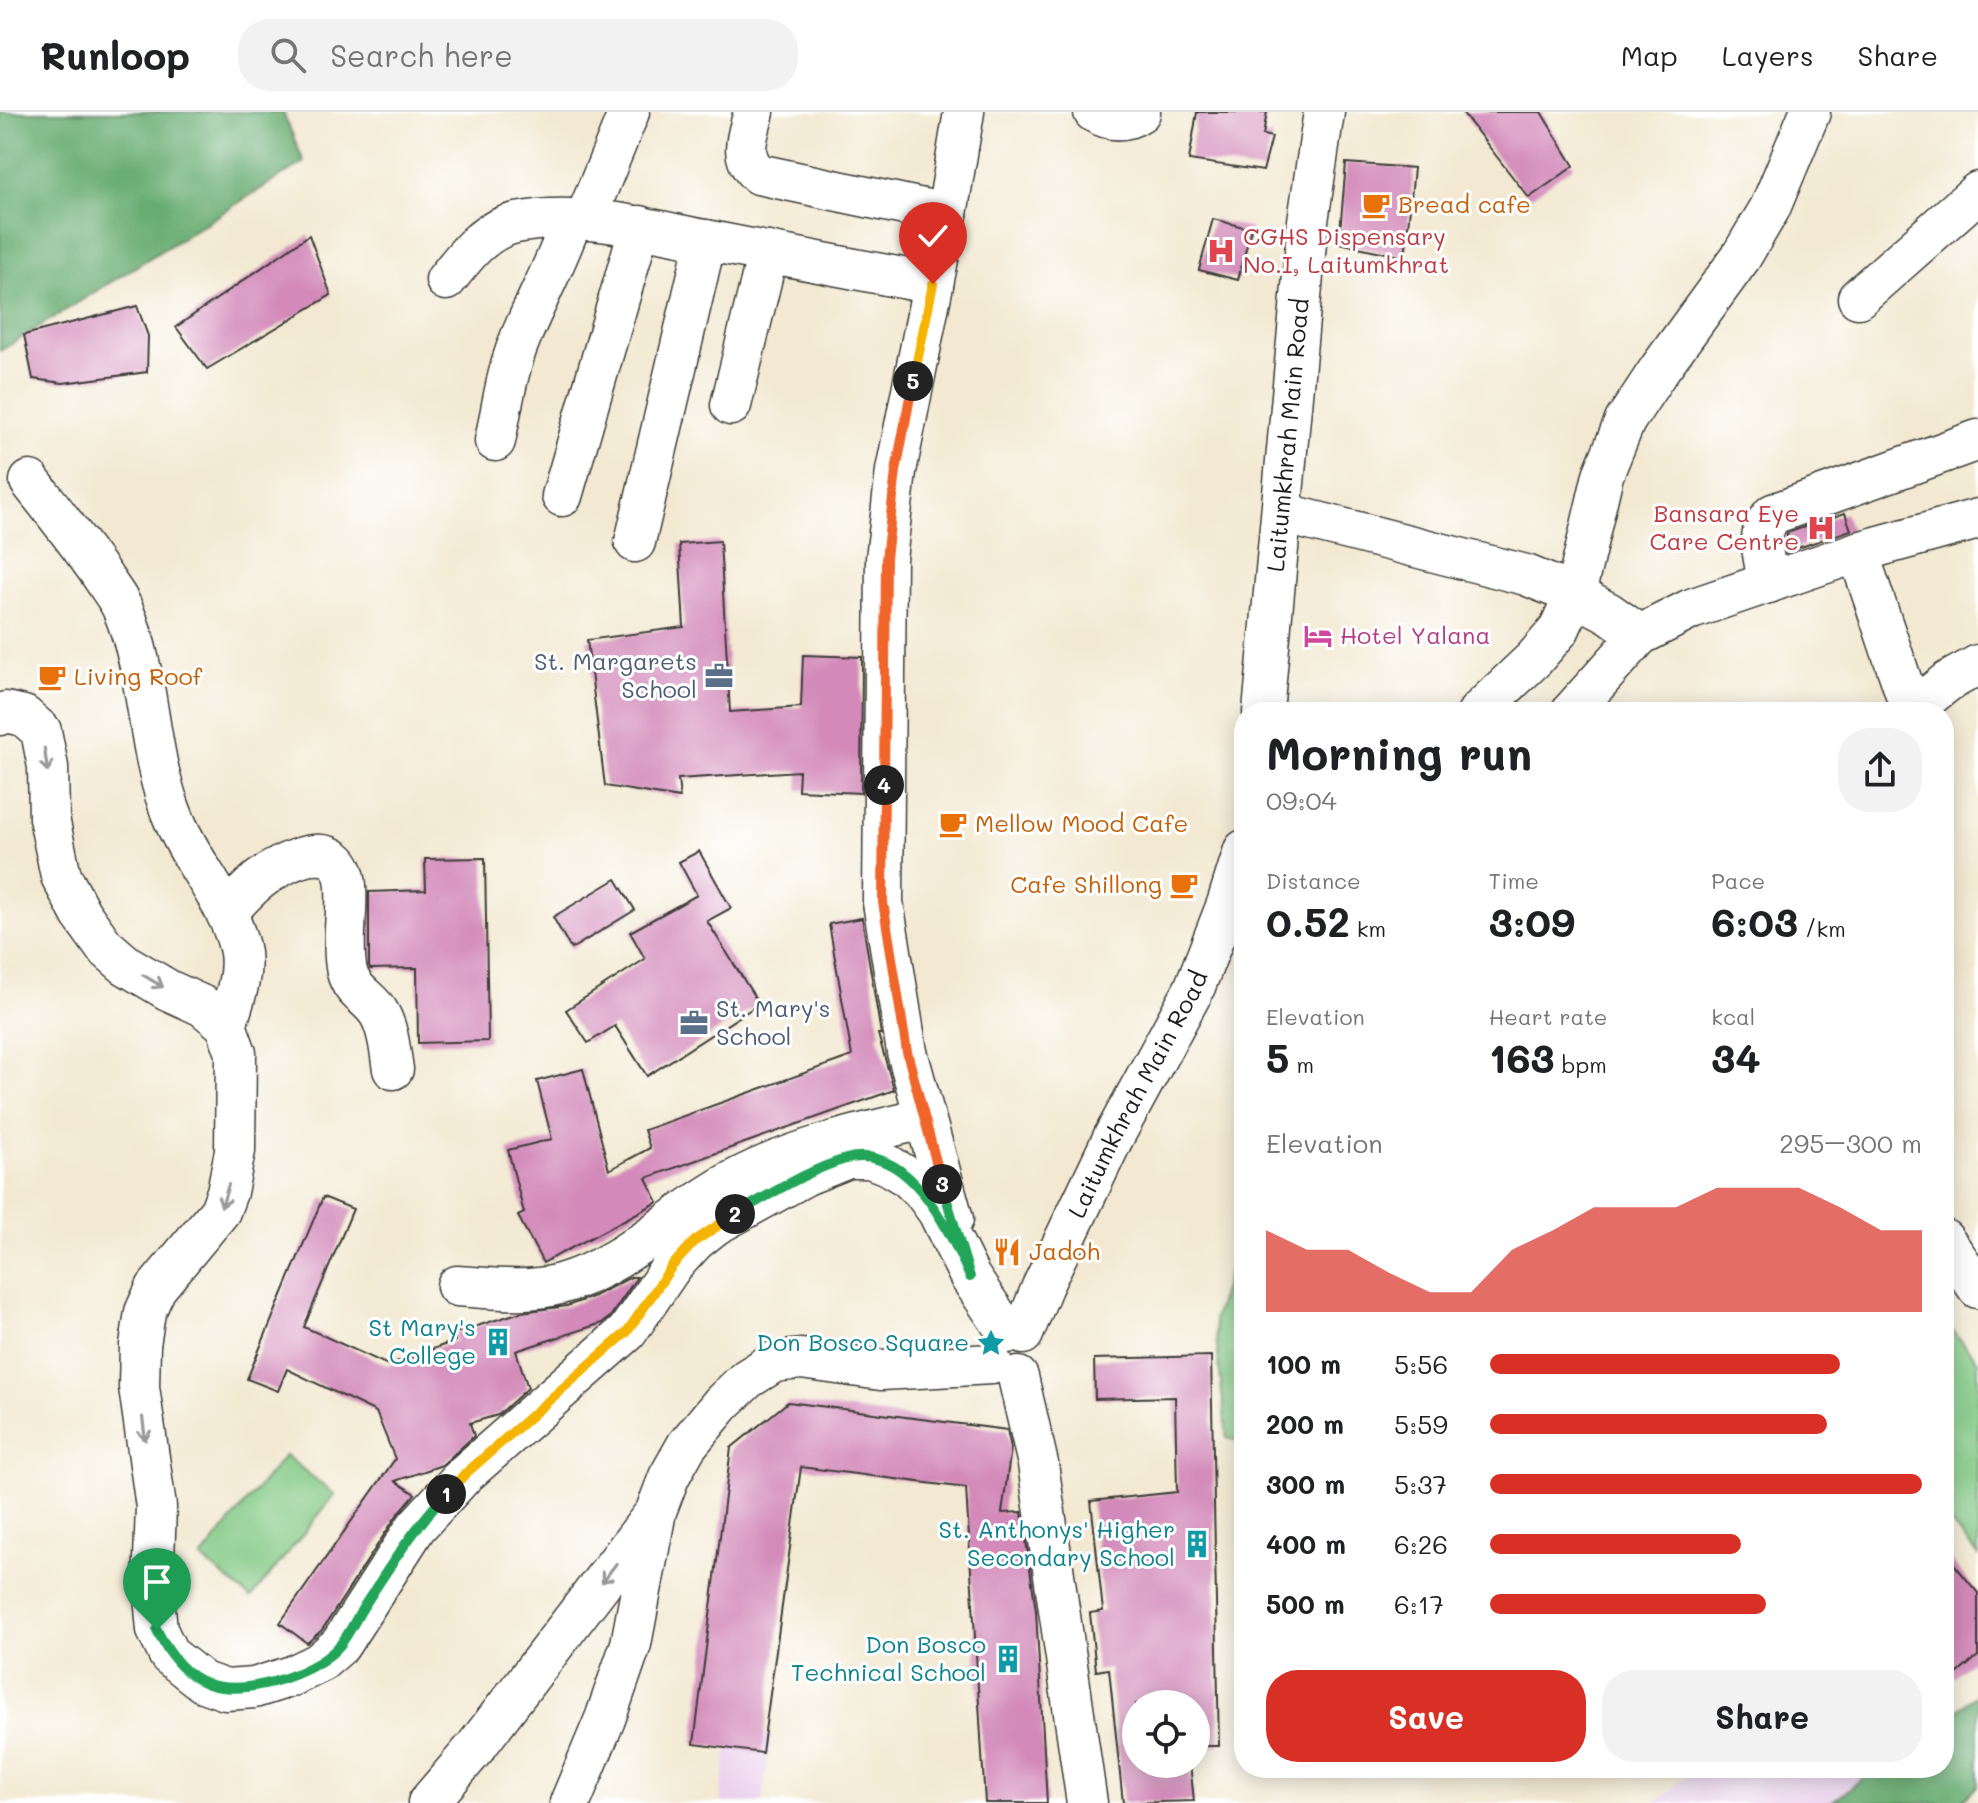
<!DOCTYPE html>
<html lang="en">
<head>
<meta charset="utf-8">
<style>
  :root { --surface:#fff; --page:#f2f2f2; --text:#202124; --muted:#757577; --line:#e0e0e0; --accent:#d93025 }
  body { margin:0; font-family:Mali,sans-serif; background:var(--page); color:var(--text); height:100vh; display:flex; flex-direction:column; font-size:30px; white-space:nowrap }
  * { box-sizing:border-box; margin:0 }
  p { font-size:26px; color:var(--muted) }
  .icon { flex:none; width:44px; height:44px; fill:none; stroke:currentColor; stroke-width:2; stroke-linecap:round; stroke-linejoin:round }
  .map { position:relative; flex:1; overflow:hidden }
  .drawer { position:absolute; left:1234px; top:590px; width:720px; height:1076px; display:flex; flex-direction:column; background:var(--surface); border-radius:32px; box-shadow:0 4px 20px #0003 }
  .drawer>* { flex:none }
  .fabs { position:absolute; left:1122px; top:1578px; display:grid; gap:16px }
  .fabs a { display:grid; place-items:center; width:88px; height:88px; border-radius:50%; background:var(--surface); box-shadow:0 4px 20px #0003; font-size:40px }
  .pin { position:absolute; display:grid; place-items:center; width:68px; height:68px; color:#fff; margin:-82px -34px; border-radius:50% 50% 50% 0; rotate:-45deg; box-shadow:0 0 8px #0007 }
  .pin .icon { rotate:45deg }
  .km { position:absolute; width:40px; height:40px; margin:-20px; border-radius:50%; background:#222; color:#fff; font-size:22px; line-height:40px; text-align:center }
  .round { display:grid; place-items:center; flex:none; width:84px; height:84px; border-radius:32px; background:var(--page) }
  .overview { display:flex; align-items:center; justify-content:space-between; height:136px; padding:0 32px }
  h1 { font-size:44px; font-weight:800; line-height:60px }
  .stats { display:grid; grid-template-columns:repeat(3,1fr); gap:12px; height:136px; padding:8px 32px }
  .stats div { display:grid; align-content:center }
  .stats b { font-size:40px; font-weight:800 }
  .stats small { font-size:22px; font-weight:400 }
  .stats p { font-size:22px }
  .chart { height:224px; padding:16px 32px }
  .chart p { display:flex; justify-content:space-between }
  .chart svg { width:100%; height:144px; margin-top:8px; fill:var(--accent); opacity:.7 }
  .action { display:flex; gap:16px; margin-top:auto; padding:16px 32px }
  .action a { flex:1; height:92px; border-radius:32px; background:var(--accent); color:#fff; font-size:32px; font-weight:800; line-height:92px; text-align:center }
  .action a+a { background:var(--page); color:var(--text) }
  ul { padding:0 32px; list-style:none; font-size:26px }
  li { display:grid; grid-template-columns:128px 96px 1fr; align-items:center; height:60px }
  li i { height:20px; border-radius:10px; background:var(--accent) }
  header { display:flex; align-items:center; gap:48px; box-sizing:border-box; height:112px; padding:0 40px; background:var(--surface); border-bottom:2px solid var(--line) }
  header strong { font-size:38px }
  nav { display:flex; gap:44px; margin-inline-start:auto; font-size:28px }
  .search { width:560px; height:72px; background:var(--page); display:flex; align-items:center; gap:20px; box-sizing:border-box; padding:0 28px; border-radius:32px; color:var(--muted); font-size:30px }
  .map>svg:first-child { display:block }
</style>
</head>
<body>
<header>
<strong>Runloop</strong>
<div class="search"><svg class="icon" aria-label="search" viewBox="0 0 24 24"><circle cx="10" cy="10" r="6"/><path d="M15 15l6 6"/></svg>Search here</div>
<nav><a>Map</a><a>Layers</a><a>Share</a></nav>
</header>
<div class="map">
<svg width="1978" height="1691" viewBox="0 0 1978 1691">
  <rect width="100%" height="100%" fill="#fff"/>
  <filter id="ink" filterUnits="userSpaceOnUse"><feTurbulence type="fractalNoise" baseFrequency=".0125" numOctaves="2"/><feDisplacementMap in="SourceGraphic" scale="16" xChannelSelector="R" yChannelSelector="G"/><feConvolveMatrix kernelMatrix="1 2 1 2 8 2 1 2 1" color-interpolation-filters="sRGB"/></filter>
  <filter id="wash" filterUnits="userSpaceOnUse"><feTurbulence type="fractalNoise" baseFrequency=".006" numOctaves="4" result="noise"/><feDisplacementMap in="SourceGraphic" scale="32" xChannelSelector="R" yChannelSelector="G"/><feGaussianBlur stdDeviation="1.8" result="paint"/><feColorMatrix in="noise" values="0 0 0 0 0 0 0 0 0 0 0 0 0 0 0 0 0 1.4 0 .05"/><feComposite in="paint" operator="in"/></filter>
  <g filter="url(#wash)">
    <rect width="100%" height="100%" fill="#f3e9d2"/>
    <g fill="#ead1ed">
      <polygon points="741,1620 771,1623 762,1691 720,1691 728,1635"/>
      <polygon points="1698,1656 1889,1656 1846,1691 1654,1691"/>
    </g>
    <g fill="#81c883" stroke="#4e7250" stroke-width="2">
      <polygon points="1244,1112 1244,1331 1227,1325 1214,1207"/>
      <polygon points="1944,1208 1978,1249 1978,1444 1944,1403"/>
      <polygon points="285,1343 335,1383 251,1486 201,1446"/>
    </g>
    <g fill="#68ac71" stroke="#426446" stroke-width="2">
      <polygon points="0,0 283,0 304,50 0,239"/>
      <polygon points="1978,1582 1978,1674 1959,1691 1830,1691 1877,1656 1944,1656 1944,1607"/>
    </g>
    <g id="blocks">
      <g fill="#d38aba">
        <polygon points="1197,0 1267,0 1263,23 1272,25 1263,59 1189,48"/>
        <polygon points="1462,0 1541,0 1574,54 1529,86"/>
        <polygon points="1346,51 1414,56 1405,145 1339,131"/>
        <polygon points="1213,107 1251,117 1238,168 1199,158"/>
        <polygon points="309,123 331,183 207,257 176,215"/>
        <polygon points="137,194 148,224 147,260 63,271 33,267 24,223"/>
        <polygon points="1845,401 1851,418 1786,440 1787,421"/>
        <polygon points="720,429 730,600 801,595 803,543 862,545 861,681 798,678 799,659 678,667 680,686 605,674 587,528 684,515 679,432"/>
        <polygon points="699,739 731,796 707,809 759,892 647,964 615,914 588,931 566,898 645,847 630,820 697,783 679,750"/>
        <polygon points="485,746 488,929 418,931 417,856 370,857 369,854 369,780 426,778 425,747"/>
        <polygon points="616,767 635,798 571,837 553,805"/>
        <polygon points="862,806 881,922 878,922 894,978 646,1066 658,1090 543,1151 518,1104 524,1101 508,1038 552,1027 537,969 583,957 609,1058 650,1036 644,1018 852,944 829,812"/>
        <polygon points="323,1085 353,1097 304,1215 388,1253 455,1229 455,1221 521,1200 567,1194 594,1184 631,1165 637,1165 610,1205 602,1211 516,1239 528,1276 498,1303 470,1311 474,1324 442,1353 395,1369 415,1382 397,1403 322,1518 307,1531 280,1511 395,1347 376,1300 287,1257 278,1279 247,1267"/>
        <polygon points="1211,1244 1219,1634 1196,1634 1196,1592 1136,1592 1136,1652 1190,1652 1194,1689 1123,1691 1109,1557 1096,1559 1090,1501 1103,1499 1091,1389 1177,1380 1175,1285 1095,1287 1094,1247"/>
        <polygon points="788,1290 1007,1318 1011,1336 1002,1401 1022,1400 1036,1499 1047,1691 985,1691 966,1376 801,1355 762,1641 694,1632 731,1336"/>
        <polygon points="1944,1440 1978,1481 1978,1544 1944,1573"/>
      </g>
    </g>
  </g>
  <g filter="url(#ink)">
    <use href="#blocks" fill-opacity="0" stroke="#3c3b37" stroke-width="2"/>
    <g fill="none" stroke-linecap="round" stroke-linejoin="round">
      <defs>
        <g id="minor">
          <path d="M754 0C748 24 738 43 758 62L947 102"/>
          <path d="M1094 0C1110 9 1124 11 1140 0"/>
          <polyline points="585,108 629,0"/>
          <path d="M446 168C465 144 483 118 516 111 581 98 646 117 710 129 784 144 858 157 933 172"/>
          <polyline points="1858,186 1978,80"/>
          <polyline points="731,293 768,140"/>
          <path d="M495 329C502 295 507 259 520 227 537 186 558 148 572 107"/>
          <path d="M30 369C55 401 81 433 104 467 110 477 119 487 123 498 151 564 146 639 173 705 191 751 227 787 239 835 245 861 234 889 226 913"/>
          <polyline points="562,384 640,114"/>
          <polyline points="1282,401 1526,463 1575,483 1609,501 1640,523"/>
          <polyline points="635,430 706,128"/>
          <polyline points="1858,440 1912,600"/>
          <path d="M1769 471C1764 446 1754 422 1773 402L1978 328"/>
          <polyline points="1912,598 1947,570 1978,553"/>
          <path id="s1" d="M1263 600 1308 109 1324 0"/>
          <polyline points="1478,600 1534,547 1559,518 1575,483 1603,363 1625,309 1658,259 1741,145 1770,96 1810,0"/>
          <polyline points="1571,600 1640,523 1691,497 1858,440 1978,407"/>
          <polyline points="0,603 6,600 24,604 41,619 48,655 49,706 61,764 81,802 104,834 126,853 168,878 203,894 226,913 236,941 235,1039 227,1080 220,1099 156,1176 145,1200 140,1233 139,1275 156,1395 153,1473 157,1518 169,1543 203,1570 226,1578 254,1576 292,1564 319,1551 340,1533 416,1415 465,1362 627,1220 672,1154 695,1129 715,1113 806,1063 848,1046 870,1046 888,1053 909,1066 925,1082 938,1100 970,1165 1008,1221"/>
          <path d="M227 800C238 789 249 775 262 766 289 746 342 722 346 774 348 803 341 833 347 860 352 881 371 886 380 903 389 919 390 940 393 957"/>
          <polyline points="953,1107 907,940 883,790 886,447 896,359 947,102 964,0"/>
          <polyline points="1944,1128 1978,1176"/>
          <path d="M457 1174C491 1176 526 1181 560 1172 626 1154 674 1100 733 1069 793 1037 859 1022 924 1007"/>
          <path id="s2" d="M1023 1222 1042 1175 1113 1026 1194 877 1227 792 1244 738"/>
          <polyline points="1018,1265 1038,1352 1087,1691"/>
          <polyline points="428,1691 475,1636 651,1406"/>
          <polyline points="570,1691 605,1607 631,1532 656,1399 669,1365 687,1333 722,1291 747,1267 774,1250 801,1247 881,1258 992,1252"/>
        </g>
      </defs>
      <use href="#minor" stroke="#3c3b37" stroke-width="43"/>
      <use href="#minor" stroke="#fff" stroke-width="40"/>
    </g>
    <defs><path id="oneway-shaft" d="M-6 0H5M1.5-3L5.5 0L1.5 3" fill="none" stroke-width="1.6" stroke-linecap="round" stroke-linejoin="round" transform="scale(2)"/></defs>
    <g stroke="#999">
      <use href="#oneway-shaft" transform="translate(46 648) rotate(82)"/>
      <use href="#oneway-shaft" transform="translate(153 869) rotate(31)"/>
      <use href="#oneway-shaft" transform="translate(225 1084) rotate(107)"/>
      <use href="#oneway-shaft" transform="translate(144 1317) rotate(83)"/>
      <use href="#oneway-shaft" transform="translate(609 1461) rotate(127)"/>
    </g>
  </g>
  <g fill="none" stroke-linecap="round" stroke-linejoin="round" filter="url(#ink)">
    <defs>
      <path id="split-1" d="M157 1518C185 1577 223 1586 283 1567 303 1560 326 1550 340 1533 350 1521 357 1504 366 1491 392 1451 413 1418 446 1382"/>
      <polyline id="split-2" points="446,1382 465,1362 627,1220 672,1154 695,1129 735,1102"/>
      <path id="split-3" d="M735 1102C770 1083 807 1058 846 1047 909 1030 950 1119 970 1165L942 1072"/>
      <polyline id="split-4" points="884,673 883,790 907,940 942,1072"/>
      <polyline id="split-5" points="884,673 886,447 896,359 913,269"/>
      <polyline id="split-6" points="913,269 933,172"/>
    </defs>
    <use href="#split-1" stroke="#fff" stroke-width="16"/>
    <use href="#split-2" stroke="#fff" stroke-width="16"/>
    <use href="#split-3" stroke="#fff" stroke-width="16"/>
    <use href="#split-4" stroke="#fff" stroke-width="16"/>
    <use href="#split-5" stroke="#fff" stroke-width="16"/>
    <use href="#split-6" stroke="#fff" stroke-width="16"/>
    <use href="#split-1" stroke="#22a559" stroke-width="10"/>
    <use href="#split-2" stroke="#f5b400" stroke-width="10"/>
    <use href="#split-3" stroke="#22a559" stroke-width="10"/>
    <use href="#split-4" stroke="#f0652b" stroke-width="10"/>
    <use href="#split-5" stroke="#f0652b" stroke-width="10"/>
    <use href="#split-6" stroke="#f5b400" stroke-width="10"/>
  </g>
  <defs>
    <symbol id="cafe-bare" viewBox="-9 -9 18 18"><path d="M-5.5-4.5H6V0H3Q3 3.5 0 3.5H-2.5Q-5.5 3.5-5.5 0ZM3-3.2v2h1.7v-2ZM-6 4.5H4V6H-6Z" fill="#e8710a" stroke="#fff" stroke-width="2.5" paint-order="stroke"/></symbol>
    <symbol id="hospital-bare" viewBox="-9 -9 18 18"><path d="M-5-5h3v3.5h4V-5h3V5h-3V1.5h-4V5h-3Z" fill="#e0444e" stroke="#fff" stroke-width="2.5" paint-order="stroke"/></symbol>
    <symbol id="hotel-bare" viewBox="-9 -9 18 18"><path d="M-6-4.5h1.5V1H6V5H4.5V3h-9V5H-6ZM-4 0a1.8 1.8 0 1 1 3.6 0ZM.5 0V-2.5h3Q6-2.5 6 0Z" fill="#d1479c" stroke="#fff" stroke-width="2.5" paint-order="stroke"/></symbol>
    <symbol id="office-bare" viewBox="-9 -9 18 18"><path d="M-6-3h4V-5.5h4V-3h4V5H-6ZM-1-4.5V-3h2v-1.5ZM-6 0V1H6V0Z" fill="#5c6f8a" stroke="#fff" stroke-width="2.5" paint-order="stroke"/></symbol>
    <symbol id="restaurant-bare" viewBox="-9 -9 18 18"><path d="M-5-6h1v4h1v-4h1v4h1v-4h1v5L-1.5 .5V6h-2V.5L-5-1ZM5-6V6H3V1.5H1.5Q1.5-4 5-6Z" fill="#e8710a" stroke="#fff" stroke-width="2.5" paint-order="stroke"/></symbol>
    <symbol id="building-bare" viewBox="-9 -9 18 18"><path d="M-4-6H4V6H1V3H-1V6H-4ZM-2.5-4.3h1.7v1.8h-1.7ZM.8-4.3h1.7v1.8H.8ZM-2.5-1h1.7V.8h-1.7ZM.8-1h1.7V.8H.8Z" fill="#0f9aa8" stroke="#fff" stroke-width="2.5" paint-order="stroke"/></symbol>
    <symbol id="sight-bare" viewBox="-9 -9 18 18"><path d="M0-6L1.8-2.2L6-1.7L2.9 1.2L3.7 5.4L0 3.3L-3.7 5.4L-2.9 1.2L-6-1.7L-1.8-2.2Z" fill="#0f9aa8" stroke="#fff" stroke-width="2.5" paint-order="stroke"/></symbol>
  </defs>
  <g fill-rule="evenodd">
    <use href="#cafe-bare" x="1356" y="73" width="40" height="40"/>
    <use href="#hospital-bare" x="1201" y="119" width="40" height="40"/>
    <use href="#hospital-bare" x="1801" y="396" width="40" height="40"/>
    <use href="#hotel-bare" x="1298" y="504" width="40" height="40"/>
    <use href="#office-bare" x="699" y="544" width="40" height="40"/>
    <use href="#cafe-bare" x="32" y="545" width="40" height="40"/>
    <use href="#cafe-bare" x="933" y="692" width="40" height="40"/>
    <use href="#cafe-bare" x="1164" y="753" width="40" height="40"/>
    <use href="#office-bare" x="674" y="891" width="40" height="40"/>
    <use href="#restaurant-bare" x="987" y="1120" width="40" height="40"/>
    <use href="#building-bare" x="478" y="1210" width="40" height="40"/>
    <use href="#sight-bare" x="971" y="1211" width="40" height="40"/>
    <use href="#building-bare" x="1177" y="1412" width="40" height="40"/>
    <use href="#building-bare" x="988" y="1527" width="40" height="40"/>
  </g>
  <g text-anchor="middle" stroke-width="6" stroke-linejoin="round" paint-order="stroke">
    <g font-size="24" fill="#c56008" stroke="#fff" text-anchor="start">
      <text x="1398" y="101">Bread cafe</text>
      <text x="74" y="573">Living Roof</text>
      <text x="975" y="720">Mellow Mood Cafe</text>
      <text x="1162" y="781" text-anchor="end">Cafe Shillong</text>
      <text x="1029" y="1148">Jadoh</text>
    </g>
    <g font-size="24" fill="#be3a42" stroke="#fff" text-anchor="start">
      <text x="1243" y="133">CGHS Dispensary<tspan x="1243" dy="28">No.I, Laitumkhrat</tspan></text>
      <text x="1799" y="410" text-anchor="end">Bansara Eye<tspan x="1799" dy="28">Care Centre</tspan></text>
    </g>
    <g font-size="24" fill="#1c1c1c" stroke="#fff">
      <text dy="8" stroke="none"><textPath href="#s1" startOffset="278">Laitumkhrah Main Road</textPath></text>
      <text dy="8" stroke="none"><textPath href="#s2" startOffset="266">Laitumkhrah Main Road</textPath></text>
    </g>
    <g font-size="24" fill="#b23c85" stroke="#fff" text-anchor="start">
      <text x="1340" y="532">Hotel Yalana</text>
    </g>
    <g font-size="24" fill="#4e5e75" stroke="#fff" text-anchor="end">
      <text x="697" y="558">St. Margarets<tspan x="697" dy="28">School</tspan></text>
      <text x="716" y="905" text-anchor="start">St. Mary's<tspan x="716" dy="28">School</tspan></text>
    </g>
    <g font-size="24" fill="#0d838f" stroke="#fff" text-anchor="end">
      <text x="476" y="1224">St Mary's<tspan x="476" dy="28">College</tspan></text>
      <text x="969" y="1239">Don Bosco Square</text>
      <text x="1175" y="1426">St. Anthonys' Higher<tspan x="1175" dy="28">Secondary School</tspan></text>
      <text x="986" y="1541">Don Bosco<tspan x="986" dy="28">Technical School</tspan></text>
    </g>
  </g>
</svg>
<div class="fabs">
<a><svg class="icon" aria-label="locate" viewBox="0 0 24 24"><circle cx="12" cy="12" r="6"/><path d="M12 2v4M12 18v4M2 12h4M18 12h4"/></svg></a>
</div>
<div class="pin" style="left:157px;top:1518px;background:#1e9e55"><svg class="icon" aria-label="arrive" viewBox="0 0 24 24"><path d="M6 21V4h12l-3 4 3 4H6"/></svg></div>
<div class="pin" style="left:933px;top:172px;background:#d93025"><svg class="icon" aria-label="check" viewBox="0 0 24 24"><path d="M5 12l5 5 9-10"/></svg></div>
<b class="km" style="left:446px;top:1382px">1</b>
<b class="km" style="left:735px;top:1102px">2</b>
<b class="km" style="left:942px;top:1072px">3</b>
<b class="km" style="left:884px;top:673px">4</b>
<b class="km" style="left:913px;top:269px">5</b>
<section class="drawer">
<div class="overview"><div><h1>Morning run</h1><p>09:04</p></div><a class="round"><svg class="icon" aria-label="share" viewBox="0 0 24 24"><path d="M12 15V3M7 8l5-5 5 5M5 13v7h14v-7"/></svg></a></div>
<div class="stats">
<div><p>Distance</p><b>0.52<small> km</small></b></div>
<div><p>Time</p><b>3:09</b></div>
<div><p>Pace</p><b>6:03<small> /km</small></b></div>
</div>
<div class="stats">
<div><p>Elevation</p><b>5<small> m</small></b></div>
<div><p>Heart rate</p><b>163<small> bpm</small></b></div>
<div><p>kcal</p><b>34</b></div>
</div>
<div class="chart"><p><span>Elevation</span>295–300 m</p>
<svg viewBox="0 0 160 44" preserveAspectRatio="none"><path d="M0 44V19L10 25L20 25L30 32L40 38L50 38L60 25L70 19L80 12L90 12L100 12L110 6L120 6L130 6L140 12L150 19L160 19V44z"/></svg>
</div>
<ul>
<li><b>100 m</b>5:56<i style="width:81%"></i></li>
<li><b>200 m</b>5:59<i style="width:78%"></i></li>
<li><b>300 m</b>5:37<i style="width:100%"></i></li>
<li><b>400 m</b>6:26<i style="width:58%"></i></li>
<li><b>500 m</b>6:17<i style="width:64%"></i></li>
</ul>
<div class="action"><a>Save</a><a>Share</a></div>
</section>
</div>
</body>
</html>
